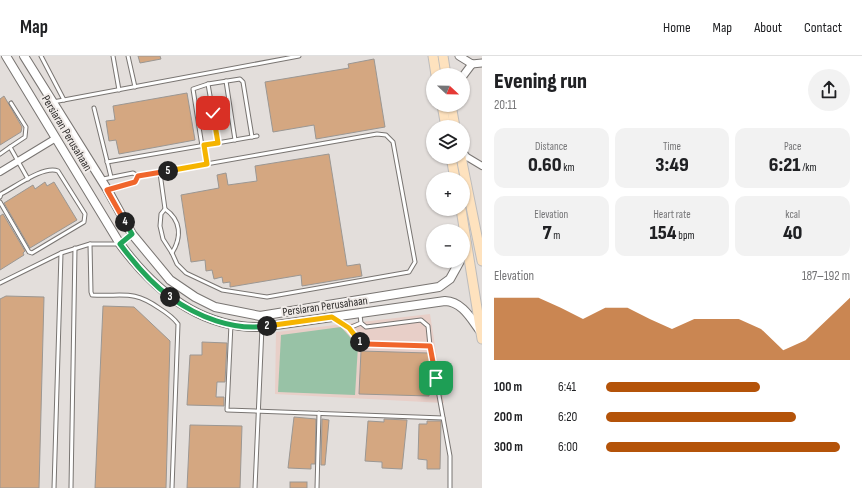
<!DOCTYPE html>
<html lang="en">
<head>
<meta charset="utf-8">
<style>
  :root { --surface:#fff; --page:#f2f2f2; --text:#202124; --muted:#757577; --line:#e0e0e0; --accent:#b45309 }
  body { margin:0; font-family:"Sofia Sans Condensed",sans-serif; background:var(--page); color:var(--text); height:100vh; display:flex; flex-direction:column; font-size:15px; white-space:nowrap }
  * { box-sizing:border-box; margin:0 }
  p { font-size:13px; color:var(--muted) }
  .icon { flex:none; width:22px; height:22px; fill:none; stroke:currentColor; stroke-width:2; stroke-linecap:round; stroke-linejoin:round }
  .map { position:relative; flex:1; overflow:hidden }
  .panel { display:flex; flex-direction:column; background:var(--surface); width:380px }
  .panel>* { flex:none }
  .needle { width:26px; rotate:112deg }
  .controls { position:absolute; left:426px; top:12px; display:grid; gap:8px }
  .controls a { display:grid; place-items:center; width:44px; height:44px; border-radius:50%; background:var(--surface); box-shadow:0 1px 3px #0004; font-size:20px }
  .pin { position:absolute; display:grid; place-items:center; width:34px; height:34px; color:#fff; margin:-17px; border-radius:8px; box-shadow:0 2px 6px #0006 }
  .km { position:absolute; width:20px; height:20px; margin:-10px; border-radius:50%; background:#222; color:#fff; font-size:11px; line-height:20px; text-align:center }
  .round { display:grid; place-items:center; flex:none; width:42px; height:42px; border-radius:21px; background:var(--page) }
  .headline { display:flex; align-items:center; justify-content:space-between; height:68px; padding:0 12px }
  h1 { font-size:22px; font-weight:800; line-height:30px }
  .figures { display:grid; grid-template-columns:repeat(3,1fr); gap:6px; height:68px; padding:4px 12px }
  .figures div { display:grid; align-content:center; border-radius:10px; background:var(--page); text-align:center }
  .figures b { font-size:20px; font-weight:800 }
  .figures small { font-size:11px; font-weight:400 }
  .figures p { font-size:11px }
  .chart { height:112px; padding:8px 12px }
  .chart p { display:flex; justify-content:space-between }
  .chart svg { width:100%; height:72px; margin-top:4px; fill:var(--accent); opacity:.7 }
  ul { padding:0 12px; list-style:none; font-size:13px }
  li { display:grid; grid-template-columns:64px 48px 1fr; align-items:center; height:30px }
  li i { height:10px; border-radius:5px; background:var(--accent) }
  header { display:flex; align-items:center; gap:24px; box-sizing:border-box; height:56px; padding:0 20px; background:var(--surface); border-bottom:1px solid var(--line) }
  header strong { font-size:19px }
  nav { display:flex; gap:22px; margin-inline-start:auto; font-size:14px }
  main { display:flex; flex:1; min-height:0 }
  .map>svg:first-child { display:block }
</style>
</head>
<body>
<header>
<strong>Map</strong>
<nav><a>Home</a><a>Map</a><a>About</a><a>Contact</a></nav>
</header>
<main>
<div class="map">
<svg width="482" height="432" viewBox="0 0 482 432">
  <rect width="100%" height="100%" fill="#e3dedb"/>
  <polygon fill="#e8cfc8" points="430,258 444,347 275,338 276,276"/>
  <polygon fill="#98c2a6" points="341,271 358,290 355,339 278,336 281,279"/>
  <g fill="#d4a781" stroke="#9b9793">
    <polygon points="138,0 160,0 161,3 140,7"/>
    <polygon points="374,3 385,71 316,83 314,69 273,76 265,26 349,12 348,8"/>
    <polygon points="187,37 195,84 119,98 116,84 109,85 106,65 115,64 113,50"/>
    <polygon points="4,40 22,71 21,76 0,89 0,43"/>
    <polygon points="329,98 347,210 360,208 362,220 302,230 301,219 230,231 230,226 223,227 222,221 214,223 212,214 206,215 205,204 191,206 181,139 219,132 217,119 226,117 228,129 257,125 255,110"/>
    <polygon points="45,126 47,130 54,126 77,164 30,192 4,147 33,129 35,133"/>
    <polygon points="3,158 25,195 23,197 24,199 0,214 0,160"/>
    <polygon points="6,240 44,241 39,432 0,432 0,243"/>
    <polygon points="103,250 134,251 170,285 166,432 95,432"/>
    <polygon points="202,286 227,287 225,326 217,326 216,341 224,341 224,350 187,349 190,299 202,299"/>
    <polygon points="361,295 428,297 430,307 429,340 359,338"/>
    <polygon points="294,361 316,363 315,408 311,408 311,413 288,412"/>
    <polygon points="322,363 329,364 325,409 321,409"/>
    <polygon points="384,363 407,364 402,413 382,412 382,406 365,405 368,365 384,366"/>
    <polygon points="427,365 441,365 440,413 427,413 427,404 418,403 419,368 427,368"/>
    <polygon points="190,369 242,370 240,432 187,432"/>
    <rect x="290" y="426" width="17" height="6"/>
  </g>
  <g fill="none" stroke-linecap="round" stroke-linejoin="round">
    <defs>
      <g id="service">
        <polyline points="41,0 64,44"/>
        <polyline points="113,0 119,34"/>
        <polyline points="128,0 135,31"/>
        <polyline points="226,25 235,84"/>
        <polyline points="208,28 218,87"/>
        <polyline points="53,46 299,0"/>
        <polyline points="94,52 111,121"/>
        <polyline points="205,89 207,108"/>
        <polyline points="202,90 193,33 208,28 240,23 243,26 252,81"/>
        <polyline points="10,91 25,81 26,71 11,47"/>
        <polyline points="0,98 10,91 28,123"/>
        <polyline points="107,106 257,80"/>
        <path d="M138 120C218 106 297 92 377 78L386 79 393 86 415 206 409 216 267 241 222 234 186 217 177 208 172 197 163 183 160 170 161 158 165 153 160 117"/>
        <polyline points="103,123 133,117 138,120 135,126 107,133"/>
        <path d="M0 141 1 138C15 131 44 109 58 115L85 158 84 166 32 197 29 196 0 146"/>
        <path d="M165 153C181 164 182 181 172 197"/>
        <path d="M90 188 91 236 92 239C122 241 132 233 159 252 167 257 173 261 178 268L172 432"/>
        <polyline points="0,227 61,197 90,188 120,188 132,178"/>
        <polyline points="335,263 349,272 360,286 366,288 430,290 428,270 421,264 366,271 361,267 360,259"/>
        <polyline points="231,268 227,354 443,362"/>
        <polyline points="349,272 361,267"/>
        <polyline points="430,290 450,400 450,432"/>
        <polyline points="54,432 61,197"/>
        <polyline points="71,432 75,192"/>
        <polyline points="255,432 262,271"/>
        <polyline points="317,432 319,357"/>
      </g>
      <g id="minor">
        <polyline points="463,96 467,101 482,110"/>
        <polyline points="0,116 56,82"/>
      </g>
      <g id="tertiary">
        <polyline points="459,0 472,8"/>
        <polyline points="472,8 482,7"/>
        <polyline points="463,20 472,8"/>
      </g>
      <g id="secondary">
        <path d="M6 0 120 188C154 234 201 273 262 271L445 245C463 246 471 263 481 276"/>
        <polyline points="24,0 107,133 132,178 170,224 195,241 215,251 260,260 439,231 450,223 460,205"/>
      </g>
      <g id="primary">
        <polyline points="433,0 436,19"/>
        <polyline points="443,0 446,19"/>
        <polyline points="442,49 446,71"/>
        <polyline points="451,49 455,71"/>
        <polyline points="451,101 455,123"/>
        <polyline points="461,101 482,205"/>
        <polyline points="461,153 482,283"/>
      </g>
    </defs>
    <use href="#service" stroke="#797572" stroke-width="5"/>
    <use href="#minor" stroke="#797572" stroke-width="8"/>
    <use href="#tertiary" stroke="#797572" stroke-width="9"/>
    <use href="#secondary" stroke="#797572" stroke-width="10"/>
    <use href="#primary" stroke="#bdbcbc" stroke-width="11"/>
    <use href="#service" stroke="#fff" stroke-width="3"/>
    <use href="#minor" stroke="#fff" stroke-width="6"/>
    <use href="#tertiary" stroke="#fff" stroke-width="7"/>
    <use href="#secondary" stroke="#fff" stroke-width="8"/>
    <use href="#primary" stroke="#fee2be" stroke-width="9"/>
  </g>
  <g fill="none" stroke-linecap="round" stroke-linejoin="round">
    <defs>
      <polyline id="split-1" points="360,286 366,288 430,290 436,322"/>
      <polyline id="split-2" points="267,270 332,261 349,272 360,286"/>
      <path id="split-3" d="M170 241C198 261 233 275 267 270"/>
      <path id="split-4" d="M125 166 132 178 120 188C134 207 151 227 170 241"/>
      <polyline id="split-5" points="125,166 107,134 135,126 138,120 168,115"/>
      <polyline id="split-6" points="168,115 207,108 204,89 218,87 213,57"/>
    </defs>
    <use href="#split-1" stroke="#fff" stroke-width="8"/>
    <use href="#split-2" stroke="#fff" stroke-width="8"/>
    <use href="#split-3" stroke="#fff" stroke-width="8"/>
    <use href="#split-4" stroke="#fff" stroke-width="8"/>
    <use href="#split-5" stroke="#fff" stroke-width="8"/>
    <use href="#split-6" stroke="#fff" stroke-width="8"/>
    <use href="#split-1" stroke="#f0652b" stroke-width="5"/>
    <use href="#split-2" stroke="#f5b400" stroke-width="5"/>
    <use href="#split-3" stroke="#22a559" stroke-width="5"/>
    <use href="#split-4" stroke="#22a559" stroke-width="5"/>
    <use href="#split-5" stroke="#f0652b" stroke-width="5"/>
    <use href="#split-6" stroke="#f5b400" stroke-width="5"/>
  </g>
  <g text-anchor="middle" stroke-width="4" stroke-linejoin="round" paint-order="stroke">
    <g font-size="12" fill="#302e2d" stroke="#f0ebe8">
      <text transform="translate(67 77) rotate(59)" y="4">Persiaran Perusahaan</text>
      <text transform="translate(325 250) rotate(-8)" y="4">Persiaran Perusahaan</text>
    </g>
  </g>
</svg>
<div class="controls">
<a><svg class="needle" viewBox="-14 -14 28 28"><path d="M0-13l5 13h-10z" fill="#e53935"/><path d="M0 13l5-13h-10z" fill="#757577"/></svg></a>
<a><svg class="icon" aria-label="layers" viewBox="0 0 24 24"><path d="M12 4l9 5-9 5-9-5zM3 14l9 5 9-5"/></svg></a>
<a>+</a>
<a>−</a>
</div>
<div class="pin" style="left:436px;top:322px;background:#1e9e55"><svg class="icon" aria-label="arrive" viewBox="0 0 24 24"><path d="M6 21V4h12l-3 4 3 4H6"/></svg></div>
<div class="pin" style="left:213px;top:57px;background:#d93025"><svg class="icon" aria-label="check" viewBox="0 0 24 24"><path d="M5 12l5 5 9-10"/></svg></div>
<b class="km" style="left:360px;top:286px">1</b>
<b class="km" style="left:267px;top:270px">2</b>
<b class="km" style="left:170px;top:241px">3</b>
<b class="km" style="left:125px;top:166px">4</b>
<b class="km" style="left:168px;top:115px">5</b>
</div>
<section class="panel">
<div class="headline"><div><h1>Evening run</h1><p>20:11</p></div><a class="round"><svg class="icon" aria-label="share" viewBox="0 0 24 24"><path d="M12 15V3M7 8l5-5 5 5M5 13v7h14v-7"/></svg></a></div>
<div class="figures">
<div><p>Distance</p><b>0.60<small> km</small></b></div>
<div><p>Time</p><b>3:49</b></div>
<div><p>Pace</p><b>6:21<small> /km</small></b></div>
</div>
<div class="figures">
<div><p>Elevation</p><b>7<small> m</small></b></div>
<div><p>Heart rate</p><b>154<small> bpm</small></b></div>
<div><p>kcal</p><b>40</b></div>
</div>
<div class="chart"><p><span>Elevation</span>187–192 m</p>
<svg viewBox="0 0 160 44" preserveAspectRatio="none"><path d="M0 44V6L10 6L20 6L30 12L40 19L50 12L60 12L70 19L80 25L90 19L100 19L110 19L120 25L130 38L140 32L150 19L160 6V44z"/></svg>
</div>
<ul>
<li><b>100 m</b>6:41<i style="width:63%"></i></li>
<li><b>200 m</b>6:20<i style="width:78%"></i></li>
<li><b>300 m</b>6:00<i style="width:96%"></i></li>
</ul>
</section>
</main>
</body>
</html>
